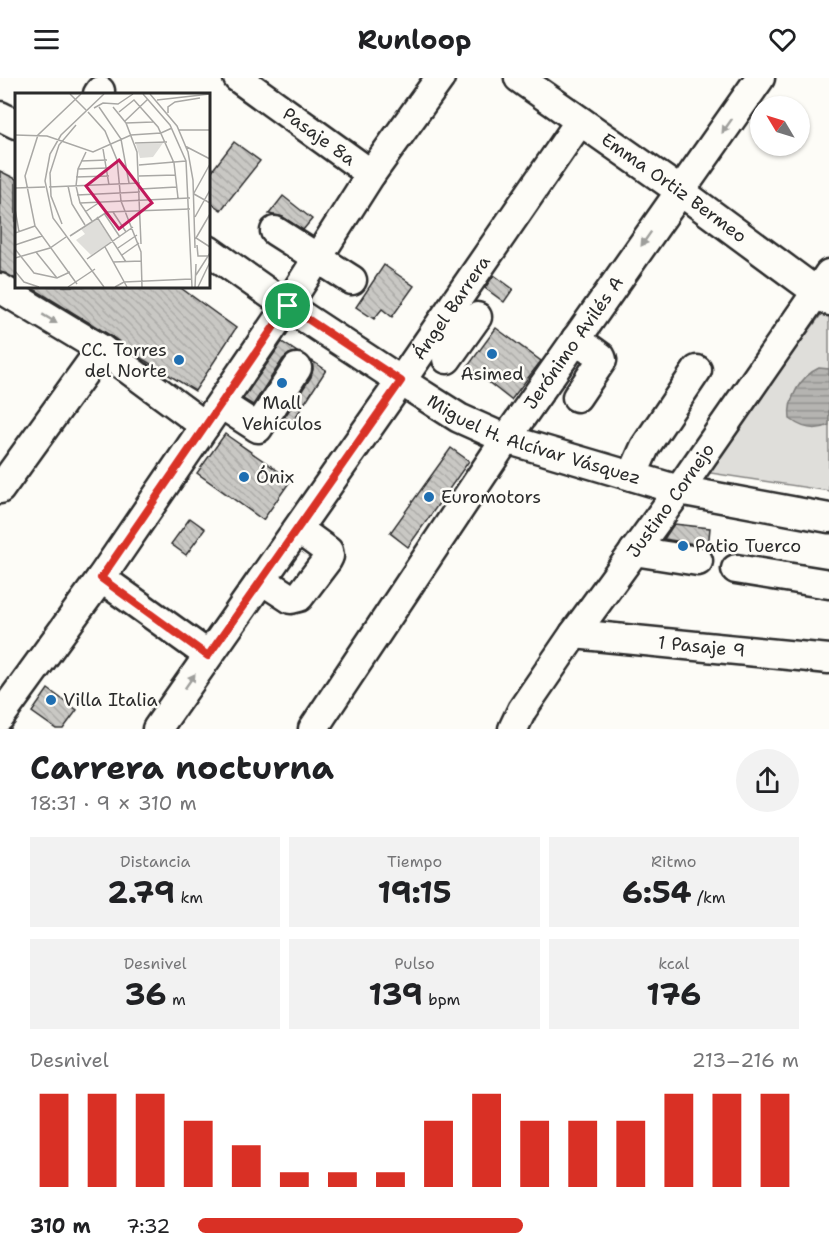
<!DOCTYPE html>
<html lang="es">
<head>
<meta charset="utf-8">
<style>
  :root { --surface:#fff; --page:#f2f2f2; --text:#202124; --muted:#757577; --accent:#d93025 }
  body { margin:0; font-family:"Shantell Sans",sans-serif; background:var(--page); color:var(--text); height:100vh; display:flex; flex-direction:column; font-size:22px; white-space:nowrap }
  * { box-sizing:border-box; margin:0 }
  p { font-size:20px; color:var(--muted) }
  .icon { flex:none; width:33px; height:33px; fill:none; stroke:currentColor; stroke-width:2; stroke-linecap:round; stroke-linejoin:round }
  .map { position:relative; height:651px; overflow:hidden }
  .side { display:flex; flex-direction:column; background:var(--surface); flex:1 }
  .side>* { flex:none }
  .needle { width:39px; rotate:308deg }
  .fabs { position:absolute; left:750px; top:18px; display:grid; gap:12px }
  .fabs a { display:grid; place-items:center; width:60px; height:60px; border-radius:50%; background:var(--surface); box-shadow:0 2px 4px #0004; font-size:30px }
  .pin { position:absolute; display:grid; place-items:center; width:51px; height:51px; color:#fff; margin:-26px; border:3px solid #fff; border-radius:50%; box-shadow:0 2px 6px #0007 }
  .round { display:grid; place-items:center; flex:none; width:63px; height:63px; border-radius:32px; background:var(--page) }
  .summary { display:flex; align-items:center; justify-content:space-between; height:102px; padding:0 30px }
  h1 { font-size:33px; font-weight:700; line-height:45px }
  .stats { display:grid; grid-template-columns:repeat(3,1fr); gap:9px; height:102px; padding:6px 30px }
  .stats div { display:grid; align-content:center; border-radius:0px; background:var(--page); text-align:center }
  .stats b { font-size:30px; font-weight:700 }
  .stats small { font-size:16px; font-weight:400 }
  .stats p { font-size:16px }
  .chart { height:168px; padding:12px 30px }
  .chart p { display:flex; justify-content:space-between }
  .chart svg { width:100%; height:108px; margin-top:6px; stroke:var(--accent); stroke-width:6 }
  ul { padding:0 30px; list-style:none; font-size:20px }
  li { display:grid; grid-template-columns:96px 72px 1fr; align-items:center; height:45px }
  li i { height:15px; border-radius:8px; background:var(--accent) }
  header { display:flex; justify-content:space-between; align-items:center; height:78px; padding:0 30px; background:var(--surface); font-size:27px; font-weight:700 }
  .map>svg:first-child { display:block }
</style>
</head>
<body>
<header><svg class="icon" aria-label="menu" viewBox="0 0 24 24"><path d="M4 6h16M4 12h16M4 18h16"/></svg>Runloop<svg class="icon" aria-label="heart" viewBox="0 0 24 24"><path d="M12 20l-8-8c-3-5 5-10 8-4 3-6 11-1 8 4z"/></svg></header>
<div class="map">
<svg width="829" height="651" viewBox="0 0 829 651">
  <defs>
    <pattern id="water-rules" width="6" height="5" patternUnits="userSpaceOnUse" patternTransform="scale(1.5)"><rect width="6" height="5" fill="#b5b4b1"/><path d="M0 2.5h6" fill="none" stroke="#939390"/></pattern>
    <pattern id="building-back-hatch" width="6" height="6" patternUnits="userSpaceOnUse" patternTransform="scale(1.5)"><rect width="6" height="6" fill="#c9c8c4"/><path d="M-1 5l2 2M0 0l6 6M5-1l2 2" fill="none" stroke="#adaca9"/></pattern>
  </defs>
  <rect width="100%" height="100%" fill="#fdfcf7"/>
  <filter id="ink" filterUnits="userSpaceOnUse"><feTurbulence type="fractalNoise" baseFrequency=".0167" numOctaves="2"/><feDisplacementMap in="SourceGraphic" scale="12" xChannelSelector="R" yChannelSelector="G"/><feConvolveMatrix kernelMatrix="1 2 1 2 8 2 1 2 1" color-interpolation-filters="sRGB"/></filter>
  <g filter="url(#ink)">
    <polygon fill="#dfdeda" stroke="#858482" stroke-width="1.5" points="823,234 829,239 829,413 704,394"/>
    <path fill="url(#water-rules)" stroke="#7e7d7b" stroke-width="1.5" d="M819 290 829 291V347C815 354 802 350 790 341 787 321 801 298 819 290Z"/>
    <g fill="url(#building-back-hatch)" stroke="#2b2b2b" stroke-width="1.5">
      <polygon points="234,64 260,83 221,132 208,123 208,98"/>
      <polygon points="0,93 16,101 16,201 0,194"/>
      <polygon points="283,118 312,141 303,152 283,139 269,136"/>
      <polygon points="384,187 414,208 392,239 382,231 374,241 356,229"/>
      <polygon points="494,197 513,211 504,224 485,210"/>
      <polygon points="29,208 178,208 236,250 195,313 144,282 110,257"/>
      <polygon points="496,250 541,283 511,322 468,288"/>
      <polygon points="282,264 297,274 289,276 283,281 253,327 243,321"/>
      <polygon points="312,283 326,292 288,351 280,346 311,299 313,291"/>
      <polygon points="225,356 291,402 263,442 197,395"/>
      <polygon points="451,370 469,383 408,469 390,455"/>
      <polygon points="190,440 205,451 186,477 171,466"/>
      <polygon points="674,446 710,450 708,470 701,467 664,461"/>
      <polygon points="48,611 77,632 63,651 56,651 32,634"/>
    </g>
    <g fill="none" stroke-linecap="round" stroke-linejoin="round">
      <defs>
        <g id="minor">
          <path id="s1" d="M238 0 371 96"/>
          <path id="s2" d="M519 0 680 113 829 223"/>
          <polyline points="98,16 100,13"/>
          <polyline points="0,38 16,46"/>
          <polyline points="275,153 352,202"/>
          <path id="s3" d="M208 172 287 228 401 303 459 340 506 361 679 412 829 440"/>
          <polyline points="0,210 101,271 205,348"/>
          <polyline points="576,261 601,279 602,282 577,319"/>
          <polyline points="447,281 477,239"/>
          <polyline points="221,326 258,350 297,290"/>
          <polyline points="632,398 645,369 697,292"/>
          <polyline points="0,411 101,271"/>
          <polyline points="634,473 698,483"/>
          <polyline points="736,491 829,506"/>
          <polyline points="101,500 208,577"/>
          <polyline points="262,502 291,521 299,519 327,482 329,478 328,473 298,451"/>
          <path id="s4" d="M574 556 829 581"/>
          <polyline points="0,639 101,500 287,228 371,96 440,0"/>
          <path id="s5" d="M157 651 401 303 580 43"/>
          <path id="s6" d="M313 651 506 361 760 0"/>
          <path id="s7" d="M513 651 522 632 574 556 679 412 829 196"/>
        </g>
      </defs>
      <use href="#minor" stroke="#2b2b2b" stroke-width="33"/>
      <use href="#minor" stroke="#fdfcf7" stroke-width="28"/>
    </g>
    <defs><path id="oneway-solid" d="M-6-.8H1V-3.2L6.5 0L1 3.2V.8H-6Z" transform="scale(1.5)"/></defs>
    <g fill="#9e9e9b">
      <use href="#oneway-solid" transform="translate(727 48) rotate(125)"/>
      <use href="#oneway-solid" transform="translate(646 161) rotate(125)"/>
      <use href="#oneway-solid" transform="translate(50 241) rotate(31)"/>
      <use href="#oneway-solid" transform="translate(190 603) rotate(-55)"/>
    </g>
  </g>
  <g fill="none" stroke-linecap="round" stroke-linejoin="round" filter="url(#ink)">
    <defs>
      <polygon id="route" points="288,228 401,303 208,578 101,500"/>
    </defs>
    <use href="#route" stroke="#fff" stroke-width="12"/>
    <use href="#route" stroke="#d93025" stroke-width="8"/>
  </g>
  <g fill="#1f6fb2" stroke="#fdfcf7" stroke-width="2">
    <circle cx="492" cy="276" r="6"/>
    <circle cx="179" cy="282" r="6"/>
    <circle cx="282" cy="305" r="6"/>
    <circle cx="244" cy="399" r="6"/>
    <circle cx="429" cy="419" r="6"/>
    <circle cx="683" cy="468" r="6"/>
    <circle cx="51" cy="622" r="6"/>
  </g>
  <g text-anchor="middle" stroke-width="5" stroke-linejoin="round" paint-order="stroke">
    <g font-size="18" fill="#2b2b2b" stroke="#fdfcf7">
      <text dy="6" stroke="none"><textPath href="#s1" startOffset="100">Pasaje 8a</textPath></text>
      <text dy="6" stroke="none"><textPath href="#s2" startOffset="190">Emma Ortiz Bermeo</textPath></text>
      <text dy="6" stroke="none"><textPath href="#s5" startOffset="514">Ángel Barrera</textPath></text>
      <text dy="6" stroke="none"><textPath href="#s6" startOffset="466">Jerónimo Avilés A</textPath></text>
      <text dy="6" stroke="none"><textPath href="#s3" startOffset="380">Miguel H. Alcívar Vásquez</textPath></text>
      <text dy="6" stroke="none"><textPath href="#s7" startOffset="278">Justino Cornejo</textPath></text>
      <text dy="6" stroke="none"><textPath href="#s4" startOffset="128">1 Pasaje 9</textPath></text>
    </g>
    <g font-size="18" fill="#2b2b2b" stroke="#fdfcf7" text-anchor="start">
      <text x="167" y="278" text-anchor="end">CC. Torres<tspan x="167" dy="21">del Norte</tspan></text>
      <text x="492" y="302" text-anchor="middle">Asimed</text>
      <text x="282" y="331" text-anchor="middle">Mall<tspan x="282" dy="21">Vehículos</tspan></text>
      <text x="256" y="405">Ónix</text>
      <text x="441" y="425">Euromotors</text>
      <text x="695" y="474">Patio Tuerco</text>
      <text x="63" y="628">Villa Italia</text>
    </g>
  </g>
  <g transform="translate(15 15)">
    <rect width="195" height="195" fill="#fdfcf7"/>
    <path d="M148 50 138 64 125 65 121 51ZM82 126 97 148 76 162 61 147 70 141 66 136Z" fill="#dfdeda"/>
    <path fill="none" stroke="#a9a8a5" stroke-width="1.5" d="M55 1 71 17M128 1 155 32 171 68 177 194M135 1 162 33 173 59 178 87 180 155M142 7 195 1M84 14 106 46 114 90M98 14 111 30 122 59 126 151M79 15 88 10 103 11 118 1M73 19 90 38 102 67 106 108 126 159 127 194M104 19 119 7 143 34 159 70 163 105M153 20V14L160 9 185 5M110 28 133 6M111 30 138 29M164 37H195M0 42 32 43 78 59 116 42 146 40 157 35M120 50 152 49M170 53 195 66M88 56 94 92M71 59 63 76 61 93 65 110 77 128M66 68 92 67M124 72 171 68M63 76 93 75M124 83 161 82M61 84 94 83M53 93 57 111 70 132M34 94 125 90M0 95 30 94M125 96 162 94M179 100 195 71M179 101 195 110M62 102 125 99M65 110 175 105M0 116 4 139M70 119 85 109M98 119 111 139M89 120 105 144M195 121 181 145 195 154M82 124 111 169M180 124 195 97M47 131 36 103 35 80 44 52 61 32M0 140 20 133M55 143 92 119 175 116M0 152 27 143M182 152 183 163H193M90 154 112 194M103 155 122 142M0 156 19 180 42 185 55 179M21 159 42 185M107 162 124 150M0 165 35 155 51 144M72 166 118 134M98 169 127 168M0 178 9 189 24 194M181 182 195 160M62 191 20 133 10 83 23 42 66 1M53 194 80 176M89 194 38 125 30 88 35 61 46 42 89 1M100 194 109 189 176 186M180 194 181 171M183 194 195 169"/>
    <path fill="#c2185b" fill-opacity="0.15" stroke="#c2185b" stroke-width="3" d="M104 67 137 110 104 136 71 93Z"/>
    <rect width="195" height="195" fill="none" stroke="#2b2b2b" stroke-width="3"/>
  </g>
</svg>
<div class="fabs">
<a><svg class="needle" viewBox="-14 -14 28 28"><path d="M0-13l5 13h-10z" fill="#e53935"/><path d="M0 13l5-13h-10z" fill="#757577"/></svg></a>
</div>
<div class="pin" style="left:288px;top:228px;background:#1e9e55"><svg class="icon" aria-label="arrive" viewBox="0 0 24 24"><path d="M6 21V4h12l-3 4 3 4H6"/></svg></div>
</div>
<section class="side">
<div class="summary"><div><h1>Carrera nocturna</h1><p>18:31 · 9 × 310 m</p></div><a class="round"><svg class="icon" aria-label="share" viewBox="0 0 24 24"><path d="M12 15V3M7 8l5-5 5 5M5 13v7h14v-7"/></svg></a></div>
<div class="stats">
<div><p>Distancia</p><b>2.79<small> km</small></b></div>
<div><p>Tiempo</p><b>19:15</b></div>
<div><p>Ritmo</p><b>6:54<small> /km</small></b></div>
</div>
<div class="stats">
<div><p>Desnivel</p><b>36<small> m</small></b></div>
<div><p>Pulso</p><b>139<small> bpm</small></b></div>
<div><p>kcal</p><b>176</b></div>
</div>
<div class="chart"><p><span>Desnivel</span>213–216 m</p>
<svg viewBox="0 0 160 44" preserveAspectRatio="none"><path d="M5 44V6M15 44V6M25 44V6M35 44V17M45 44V27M55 44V38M65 44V38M75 44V38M85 44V17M95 44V6M105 44V17M115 44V17M125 44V17M135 44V6M145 44V6M155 44V6"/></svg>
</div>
<ul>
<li><b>310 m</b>7:32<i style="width:54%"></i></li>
</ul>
</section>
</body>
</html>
